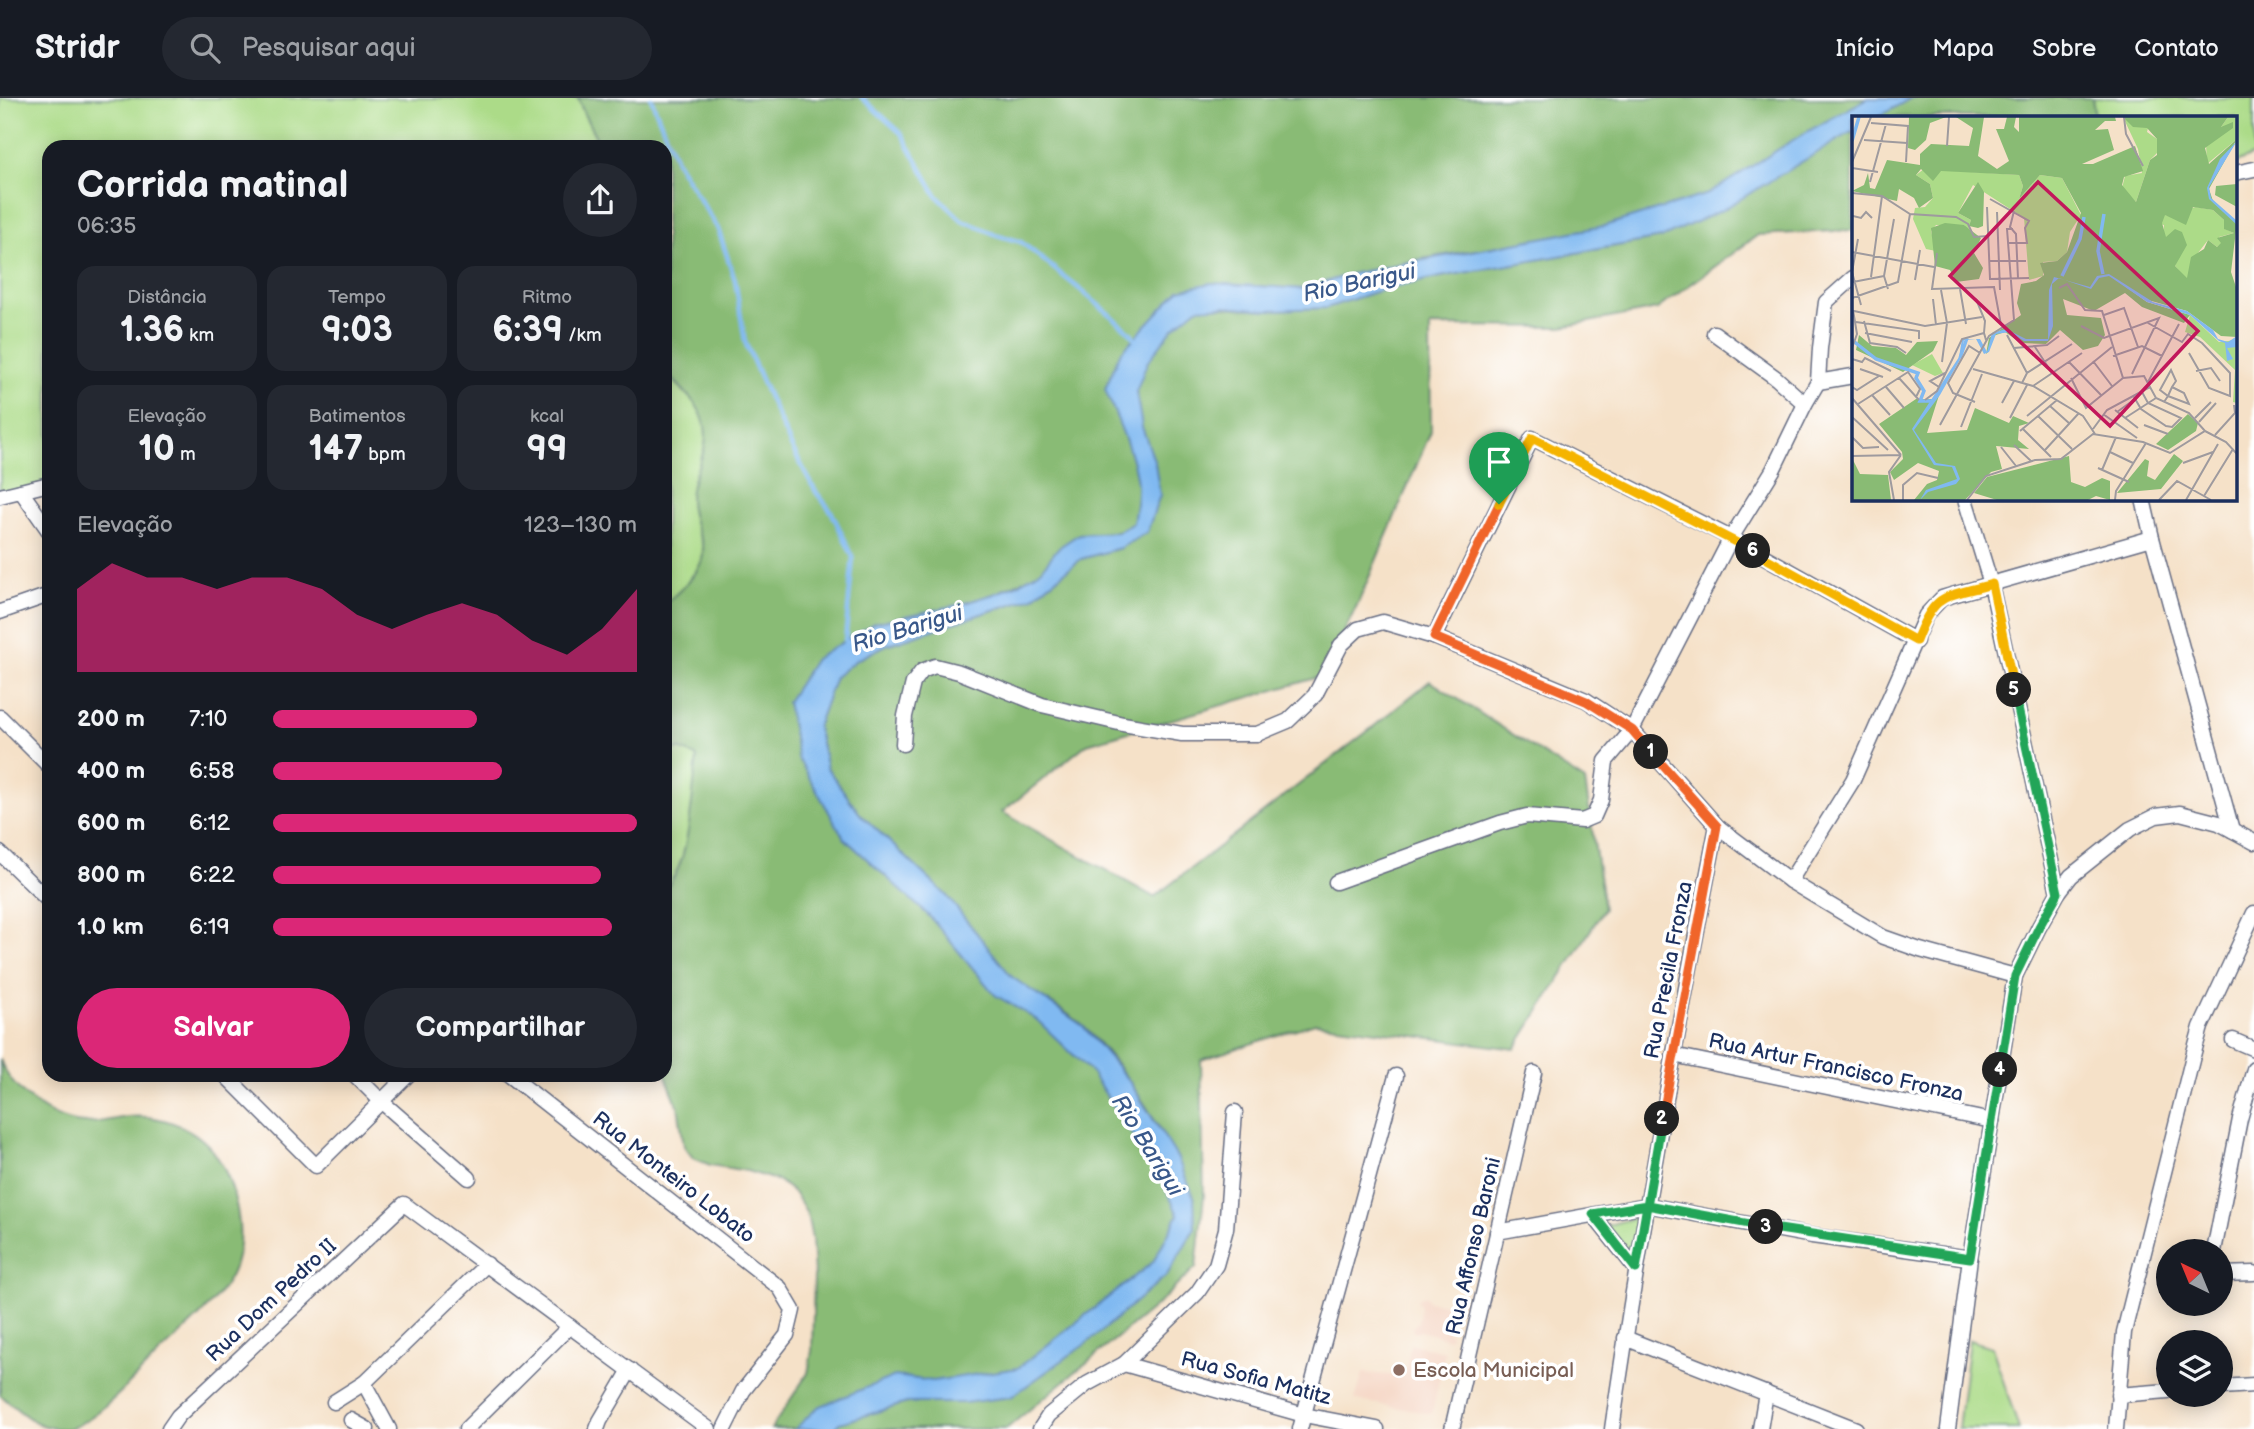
<!DOCTYPE html>
<html lang="pt">
<head>
<meta charset="utf-8">
<style>
  :root { --surface:#171b24; --page:#242831; --text:#f1f3f6; --muted:#9ea1a6; --line:#363941; --accent:#db2777 }
  body { margin:0; font-family:"Balsamiq Sans",sans-serif; background:var(--page); color:var(--text); height:100vh; display:flex; flex-direction:column; font-size:26px; white-space:nowrap }
  * { box-sizing:border-box; margin:0 }
  p { font-size:23px; color:var(--muted) }
  .icon { flex:none; width:38px; height:38px; fill:none; stroke:currentColor; stroke-width:2; stroke-linecap:round; stroke-linejoin:round }
  .map { position:relative; flex:1; overflow:hidden }
  .details { position:absolute; left:42px; top:42px; width:630px; height:942px; display:flex; flex-direction:column; background:var(--surface); border-radius:21px; box-shadow:0 4px 18px #0003 }
  .details>* { flex:none }
  .needle { width:46px; rotate:317deg }
  .controls { position:absolute; left:2156px; top:1141px; display:grid; gap:14px }
  .controls a { display:grid; place-items:center; width:77px; height:77px; border-radius:50%; background:var(--surface); box-shadow:0 4px 18px #0003; font-size:35px }
  .pin { position:absolute; display:grid; place-items:center; width:60px; height:60px; color:#fff; margin:-72px -30px; border-radius:50% 50% 50% 0; rotate:-45deg; box-shadow:0 0 7px #0007 }
  .pin .icon { rotate:45deg }
  .km { position:absolute; width:35px; height:35px; margin:-18px; border-radius:50%; background:#222; color:#fff; font-size:19px; line-height:35px; text-align:center }
  .round { display:grid; place-items:center; flex:none; width:74px; height:74px; border-radius:37px; background:var(--page) }
  .overview { display:flex; align-items:center; justify-content:space-between; height:119px; padding:0 35px }
  h1 { font-size:38px; font-weight:600; line-height:52px }
  .figures { display:grid; grid-template-columns:repeat(3,1fr); gap:10px; height:119px; padding:7px 35px }
  .figures div { display:grid; align-content:center; border-radius:18px; background:var(--page); text-align:center }
  .figures b { font-size:35px; font-weight:600 }
  .figures small { font-size:19px; font-weight:400 }
  .figures p { font-size:19px }
  .chart { height:196px; padding:14px 35px }
  .chart p { display:flex; justify-content:space-between }
  .chart svg { width:100%; height:126px; margin-top:7px; fill:var(--accent); opacity:.7 }
  .cta { display:flex; gap:14px; margin-top:auto; padding:14px 35px }
  .cta a { flex:1; height:80px; border-radius:42px; background:var(--accent); color:#fff; font-size:28px; font-weight:600; line-height:80px; text-align:center }
  .cta a+a { background:var(--page); color:var(--text) }
  ul { padding:0 35px; list-style:none; font-size:23px }
  li { display:grid; grid-template-columns:112px 84px 1fr; align-items:center; height:52px }
  li i { height:18px; border-radius:9px; background:var(--accent) }
  header { display:flex; align-items:center; gap:42px; box-sizing:border-box; height:98px; padding:0 35px; background:var(--surface); border-bottom:2px solid var(--line) }
  header strong { font-size:33px }
  nav { display:flex; gap:38px; margin-inline-start:auto; font-size:24px }
  .search { width:490px; height:63px; background:var(--page); display:flex; align-items:center; gap:18px; box-sizing:border-box; padding:0 24px; border-radius:38px; color:var(--muted); font-size:26px }
  .map>svg:first-child { display:block }
</style>
</head>
<body>
<header>
<strong>Stridr</strong>
<div class="search"><svg class="icon" aria-label="search" viewBox="0 0 24 24"><circle cx="10" cy="10" r="6"/><path d="M15 15l6 6"/></svg>Pesquisar aqui</div>
<nav><a>Início</a><a>Mapa</a><a>Sobre</a><a>Contato</a></nav>
</header>
<div class="map">
<svg width="2254" height="1331" viewBox="0 0 2254 1331">
  <rect width="100%" height="100%" fill="#fff"/>
  <filter id="ink" filterUnits="userSpaceOnUse"><feTurbulence type="fractalNoise" baseFrequency=".0143" numOctaves="2"/><feDisplacementMap in="SourceGraphic" scale="14" xChannelSelector="R" yChannelSelector="G"/><feConvolveMatrix kernelMatrix="1 2 1 2 8 2 1 2 1" color-interpolation-filters="sRGB"/></filter>
  <filter id="wash" filterUnits="userSpaceOnUse"><feTurbulence type="fractalNoise" baseFrequency=".00686" numOctaves="4" result="noise"/><feDisplacementMap in="SourceGraphic" scale="28" xChannelSelector="R" yChannelSelector="G"/><feGaussianBlur stdDeviation="1.57" result="paint"/><feColorMatrix in="noise" values="0 0 0 0 0 0 0 0 0 0 0 0 0 0 0 0 0 1.4 0 .05"/><feComposite in="paint" operator="in"/></filter>
  <g filter="url(#wash)">
    <rect width="100%" height="100%" fill="#f5e1c8"/>
    <g fill="#f4d3c0">
      <polygon points="1420,1198 1425,1198 1429,1203 1448,1207 1454,1204 1459,1208 1457,1214 1452,1216 1447,1232 1450,1237 1448,1241 1421,1233 1414,1235 1412,1230 1418,1224 1421,1208 1417,1203"/>
      <polygon points="1411,1246 1445,1253 1432,1316 1355,1302 1363,1275 1404,1278"/>
    </g>
    <g fill="#acdb88" stroke="#648573" stroke-width="2">
      <polygon points="0,0 578,0 584,16 601,49 49,49 49,385 0,397"/>
      <polygon points="2092,0 2254,0 2254,57 2235,66 2235,19 2095,19"/>
      <polygon points="665,273 700,311 707,328 706,347 692,385 693,421 703,449 702,464 684,489 665,506"/>
      <path d="M679 651 696 658C698 662 701 669 701 674 704 698 683 775 665 790V653Z"/>
      <polygon points="1634,1120 1638,1124 1633,1160 1604,1128"/>
      <polygon points="1969,1242 1992,1249 2019,1331 1958,1331"/>
    </g>
    <g fill="#89bb74" stroke="#527569" stroke-width="2" fill-rule="evenodd">
      <path d="M578 0H1881L1758 76 1658 122 1421 161 1355 175 1303 191 1259 188 1206 208 1268 212 1326 210 1378 193 1440 179 1661 140 1853 33V132L1758 137 1657 211 1562 229 1430 228 1431 333 1359 503 1323 578 1087 646 1002 714 1154 799 1373 629 1430 583 1585 683 1604 811 1515 951 1315 925 1201 962 1204 1098 1196 1169 1158 1206 1006 1331H834L839 1325 907 1305H946L919 1281 823 1331H771L808 1275 812 1253 814 1178 812 1141 807 1116 795 1096 779 1083 747 1073 710 1067 693 1060 684 1048 678 1008 665 976V790C690 770 692 693 697 660L696 658 679 651 665 653V506C681 491 710 469 702 444 697 431 690 417 690 402 690 388 696 374 701 361 717 319 691 301 665 273V49H601L584 16ZM1120 432V450L1081 461 1033 499 886 547 856 562 835 579 817 629 827 670 860 716 946 797 977 837 823 682 791 598 874 525 958 507 994 496 1030 479 1038 480 1109 435ZM1036 896C1052 905 1072 917 1085 930 1132 978 1167 1038 1194 1099L1163 1084 1101 965Z"/>
      <polygon points="1911,0 2092,0 2095,19 1878,19"/>
      <path d="M0 961C10 992 52 1024 85 1025 99 1025 113 1021 127 1019 160 1016 197 1029 216 1057 235 1084 245 1131 236 1163 234 1171 229 1181 225 1187 207 1215 178 1237 155 1260 132 1282 110 1308 83 1324 78 1328 70 1331 63 1331 36 1331 20 1313 0 1297Z"/>
    </g>
    <path fill="#80b9f1" stroke="#4e74a8" stroke-width="2" d="M1868 0H1911L1878 19H1853V33L1722 112 1661 140 1440 179 1378 193 1326 210 1268 212 1224 208 1197 210 1173 230 1147 265 1136 294 1142 329 1155 365 1160 397 1147 434 1120 450 1081 461 1033 499 886 547 856 562 835 579 817 629 827 670 860 716 946 797 1012 879 1083 928 1129 983 1177 1059 1194 1099 1195 1130 1167 1177 1091 1242 1011 1299 964 1305H907L839 1325 834 1331H795L818 1309 895 1278 933 1283 1018 1270 1153 1164 1178 1117 1160 1077 1090 973 1037 922 995 897 930 819 844 740 798 660 787 604 815 561 874 525 958 507 994 496 1018 486 1042 471 1058 450 1079 436 1117 434 1133 425C1135 412 1138 400 1137 386 1134 356 1116 319 1105 291L1120 255 1179 192 1211 185 1303 191 1355 175 1604 128 1708 96 1801 37Z"/>
    <g fill="none" stroke-linecap="round" stroke-linejoin="round">
      <g stroke="#80b9f1" stroke-width="4.5">
        <polyline points="651,0 677,65 718,131 735,182 745,244 763,286 792,350 816,394 831,413 853,459 845,544"/>
        <polyline points="862,0 902,36 937,98 962,122 997,137 1021,144 1082,193 1130,234 1138,244"/>
      </g>
    </g>
  </g>
  <g filter="url(#ink)">
    <g fill="none" stroke-linecap="round" stroke-linejoin="round">
      <defs>
        <g id="minor">
          <polyline points="2235,75 2254,71"/>
          <polyline points="1714,235 1776,280 1805,306"/>
          <polyline points="1818,284 1853,278"/>
          <polyline points="21,393 49,433"/>
          <polyline points="0,398 49,386"/>
          <polyline points="1965,401 1991,486 2058,795"/>
          <polyline points="2143,401 2152,440 2232,732"/>
          <polyline points="0,514 49,497"/>
          <polyline points="1434,539 1532,340 1731,440 1916,543"/>
          <polyline points="0,619 49,668"/>
          <polyline points="903,646 905,618 913,585 922,573 935,568 959,574 1042,607 1123,626 1182,636 1257,636 1288,623 1315,597 1341,547 1358,531 1383,524 1434,539 1586,602 1632,632 1717,728 1790,783 1883,839 1920,852 2015,878"/>
          <polyline points="0,755 49,803"/>
          <polyline points="1790,783 1853,682 1926,517 1942,500 2152,440"/>
          <polyline points="1336,784 1500,725 1527,718 1582,723 1594,718 1601,702 1606,663 1632,632 1731,440 1773,372 1805,306 1818,284 1820,250 1826,204 1853,180"/>
          <polyline points="2233,942 2254,951"/>
          <polyline points="1673,957 1992,1023"/>
          <polyline points="224,976 316,1068 409,976"/>
          <polyline points="354,976 382,1004 469,1080"/>
          <polyline points="508,976 780,1190 793,1212 787,1237 743,1293 724,1331"/>
          <polyline points="1593,1117 1636,1171"/>
          <polyline points="1497,1134 1647,1107 1812,1138 1970,1160"/>
          <polyline points="2214,1153 2240,1021 2254,971"/>
          <polyline points="2221,1176 2254,1175"/>
          <polyline points="1625,1240 1856,1331"/>
          <polyline points="1124,1266 1304,1317 1377,1331"/>
          <polyline points="364,1285 389,1331"/>
          <polyline points="2221,1289 2254,1287"/>
          <polyline points="2118,1297 2168,1293"/>
          <polyline points="334,1304 364,1285 487,1166"/>
          <polyline points="351,1322 367,1331"/>
          <polyline points="169,1331 178,1318 404,1106 709,1331"/>
          <polyline points="466,1331 570,1228"/>
          <polyline points="597,1331 600,1323 630,1272"/>
          <polyline points="1040,1331 1049,1317 1087,1286 1124,1266 1197,1195 1216,1167 1226,1131 1235,1014"/>
          <polyline points="1300,1331 1396,978"/>
          <polyline points="1452,1331 1534,975"/>
          <path d="M1612 1331C1641 1129 1678 928 1717 728"/>
          <polyline points="1760,1331 1766,1295"/>
          <polyline points="1948,1331 1970,1160 2015,878 2039,829 2058,795 2071,778 2130,731 2156,718 2180,715 2219,725 2254,744"/>
          <polyline points="2116,1331 2124,1234 2194,954 2201,929 2254,815"/>
        </g>
      </defs>
      <use href="#minor" stroke="#676d83" stroke-width="17"/>
      <use href="#minor" stroke="#fff" stroke-width="14"/>
    </g>
  </g>
  <g fill="none" stroke-linecap="round" stroke-linejoin="round" filter="url(#ink)">
    <defs>
      <polyline id="split-1" points="1499,406 1434,539 1586,603 1632,632 1651,654"/>
      <polyline id="split-2" points="1651,654 1717,728 1662,1021"/>
      <polyline id="split-3" points="1662,1021 1636,1171 1593,1116 1647,1107 1766,1129"/>
      <polyline id="split-4" points="1766,1129 1970,1160 2000,972"/>
      <polyline id="split-5" points="2000,972 2015,878 2039,829 2058,795 2014,592"/>
      <path id="split-6" d="M1753 453 1916 543C1935 493 1944 500 1992 486L2014 592"/>
      <polyline id="split-7" points="1499,406 1532,340 1753,453"/>
    </defs>
    <use href="#split-1" stroke="#fff" stroke-width="14"/>
    <use href="#split-2" stroke="#fff" stroke-width="14"/>
    <use href="#split-3" stroke="#fff" stroke-width="14"/>
    <use href="#split-4" stroke="#fff" stroke-width="14"/>
    <use href="#split-5" stroke="#fff" stroke-width="14"/>
    <use href="#split-6" stroke="#fff" stroke-width="14"/>
    <use href="#split-7" stroke="#fff" stroke-width="14"/>
    <use href="#split-1" stroke="#f0652b" stroke-width="9"/>
    <use href="#split-2" stroke="#f0652b" stroke-width="9"/>
    <use href="#split-3" stroke="#22a559" stroke-width="9"/>
    <use href="#split-4" stroke="#22a559" stroke-width="9"/>
    <use href="#split-5" stroke="#22a559" stroke-width="9"/>
    <use href="#split-6" stroke="#f5b400" stroke-width="9"/>
    <use href="#split-7" stroke="#f5b400" stroke-width="9"/>
  </g>
  <circle fill="#8d6e63" stroke="#fff" stroke-width="2.5" cx="1399" cy="1272" r="7"/>
  <g text-anchor="middle" stroke-width="7" stroke-linejoin="round" paint-order="stroke">
    <g font-size="21" fill="#1b2f5e" stroke="#fff">
      <text transform="translate(1668 872) rotate(-79)" y="7">Rua Precila Fronza</text>
      <text transform="translate(1836 969) rotate(12)" y="7">Rua Artur Francisco Fronza</text>
      <text transform="translate(674 1079) rotate(38)" y="7">Rua Monteiro Lobato</text>
      <text transform="translate(1473 1148) rotate(-77)" y="7">Rua Affonso Baroni</text>
      <text transform="translate(271 1202) rotate(-43)" y="7">Rua Dom Pedro II</text>
      <text transform="translate(1256 1280) rotate(15)" y="7">Rua Sofia Matitz</text>
    </g>
    <g font-size="21" fill="#785e54" stroke="#fff" text-anchor="start">
      <text x="1413" y="1279">Escola Municipal</text>
    </g>
    <g font-size="23" font-style="italic" fill="#39588a" stroke="#fff">
      <text transform="translate(1359 184) rotate(-12)" y="8">Rio Barigui</text>
      <text transform="translate(907 530) rotate(-17)" y="8">Rio Barigui</text>
      <text transform="translate(1148 1047) rotate(58)" y="8">Rio Barigui</text>
    </g>
  </g>
  <g transform="translate(1852 18)">
    <rect width="385" height="385" fill="#f5e1c8"/>
    <path d="M271 1 298 4 295 16 305 23V37L298 44 284 86 270 72 273 60 290 57 286 33ZM376 1H385V23L355 48 354 28 376 14 369 11ZM72 53 167 59 171 70 167 83 188 59 210 62 229 99 218 116 215 136 205 145 191 146V160L177 164 172 102 121 69 106 97 119 104 116 115 112 109H84L79 115 84 135 74 133 61 103 63 92 73 91 81 82 78 68 64 59ZM344 91 361 94 372 104 373 113 382 117 367 121 370 127 365 131 356 124 339 146 343 151 337 166 323 150 330 131 318 121 311 127 312 109 297 105 308 97 333 106 339 92ZM338 199 367 226 385 224V287L381 286 383 254 348 221 333 216ZM80 238 91 257 83 260 60 249Z" fill="#acdb88"/>
    <path d="M57 1H94L78 7 74 24 63 34 56 32ZM104 1H132L126 40 145 53 157 45 144 13H152L155 1H164L162 11 167 16V1H263L264 5H253L243 14 256 13 262 34 230 48H241L283 30 291 55 272 61 270 69 284 86 298 44 305 39V23L295 12 281 11 271 1H376L369 11 381 6V12L353 32 357 48 385 23 357 73 361 85 385 106 379 156 385 174V221L369 220 335 195 296 184 263 163 295 186 338 199 332 207 290 191 273 177 242 195 211 183 215 199 249 202 253 219 246 230 231 234 208 214 194 228 169 227 153 216 141 220 137 235 134 238 137 222 169 199 165 187 169 168 184 165 192 159 188 147 205 145 215 136 229 97 210 62 188 59 167 83 171 70 167 59 89 55 81 65 69 53 64 59 78 68 81 82 67 92 62 82 47 73 45 85 0 75 12 69 16 57 18 72 23 73 35 44 68 49V38L79 28 117 30 121 12ZM341 91 361 94 372 104V113L382 117 365 122 369 127 365 131 356 124 352 133 339 141 335 162 323 150 335 129 330 116 323 113 314 121 310 107 313 99 334 109ZM126 66 132 76 131 110 126 112 117 110 119 104 106 97ZM385 68V91L363 79 364 70ZM93 107 112 109 129 122 122 137 131 152 127 163 104 166 98 154 83 150 79 112ZM7 219 20 230 44 232 54 239 65 226 86 225 81 235 51 256 4 234ZM89 273 75 317 115 314 123 292 157 307 161 300 177 307 167 310 166 324 177 333 144 330 150 353 139 356 113 384H62L75 368 85 364 87 355 66 347 42 364 38 356 51 343 50 336 27 308 64 283H82ZM336 298 346 307 344 315 316 334 304 328ZM322 338 331 345 309 373 265 377 293 343 297 345 295 360 303 364ZM217 340 219 366 233 371 250 362 258 365V384L244 380 236 384H145L122 377 135 361ZM0 342 8 358 36 359 39 384H0Z" fill="#89bb74" fill-rule="evenodd"/>
    <path d="M385 25 357 71 359 82 384 104 385 109 357 83 355 72 368 43ZM257 158 301 186 335 195 361 214 366 223 376 226 385 220V231L375 232 381 243 375 245 373 227 367 225 338 199 295 186 257 160 247 162 239 173 207 162 200 168 201 210 196 225H172L158 216 144 218 137 236 132 238 124 223 112 224 109 242 88 279 62 314 84 347 103 350 108 363 104 368 76 376 68 384 74 374 105 363 100 351 82 349 60 313 107 241 110 223H128L135 236 140 217 154 213 174 223H196L197 174 202 161 238 171 245 160Z" fill="#80b9f1"/>
    <path fill="none" stroke="#80b9f1" stroke-width="3.5" d="M0 25 7 1M251 158 246 135 252 98M210 160 228 123 232 101M0 224 24 243 66 257 64 262 72 275 68 285H81M108 242 115 222"/>
    <path fill="none" stroke="#9e9a9e" stroke-width="2" d="M272 1 274 18 291 50M19 7 56 10 54 46M12 24 55 27M95 30 97 1M0 46 19 1M0 52 26 56M18 66 34 8M0 77 30 80 58 98 104 101 116 108 122 121 136 120M138 83 177 105 173 112 175 127H156M135 91 138 163 177 162M162 95 158 111 164 118 166 162M145 96 148 174M1 100 9 102 14 96 20 102M6 123 0 156 9 189M0 136 82 151M85 137 80 173 142 171 149 209M137 145H174M19 161 30 80M63 164 68 134M1 166 32 160M207 172 215 168 233 194 250 195 271 262M36 173 32 160 42 103M108 173 114 208M89 174 95 207 90 246M0 182 46 166 58 98M81 183 84 209M124 183 133 205 132 217M2 195 73 210 130 201M252 199 272 192 286 231M12 205 18 227 45 231 54 237M4 206 67 215V223M296 207 330 226 336 218 350 227 378 257V280L357 272 337 237M229 210 252 222 307 202 280 258M13 217 60 226M155 219 175 257M183 231 200 257M0 232 5 218 1 194M162 232 195 229 207 220M261 240 290 230 310 240M0 243 10 246 13 242 39 255M241 245 260 270M217 246 249 279M8 253 31 261M121 253 181 270 231 300 243 318M344 255 359 252 368 265M47 262 67 284M219 262 234 292 271 262 292 260 304 282 337 297 353 315M296 266 327 208M170 267 175 257 220 228M181 270 230 237M0 271 5 274 27 260M34 271 52 292M87 271 78 265 93 257M20 279 38 299M282 281 289 293 314 310 320 311 329 302 296 287 290 276M0 282 49 339M73 284 85 275 110 223 132 217 134 224M123 286 101 277 96 267 117 230 128 237M312 286 316 280 320 271 324 265 319 254 308 274 316 280 337 288 332 277 320 271M150 287 162 265M6 288 56 256 68 273 64 281M198 290 218 308M263 294 286 312M265 296 283 283M251 298 285 322M175 300 260 231M186 300 220 333M0 301 36 334M158 302 175 269M273 302 304 282M343 302 359 286M347 306 364 287M88 309 137 220 162 204 155 113H161M292 309 316 318M109 311 130 258M170 312 199 341M241 313 255 294 298 271M168 315 205 284M363 319 383 297 382 289M0 321 11 332 27 331M162 329 179 345M149 331 164 350M193 334 227 297M258 336 281 347M0 340 49 339M331 347 361 336M246 352 277 366M250 354 264 321M352 380 381 333M42 384 37 356 49 339M51 384V369L65 357 86 362M115 384 134 360 183 344 209 343 241 318 291 326 318 337 353 315 374 326 385 338M263 384 264 375 294 327M307 384 325 365 359 384M334 384 366 328"/>
    <path fill="#c2185b" fill-opacity="0.15" stroke="#c2185b" stroke-width="3.5" d="M186 66 346 215 258 310 98 160Z"/>
    <rect width="385" height="385" fill="none" stroke="#1b2f5e" stroke-width="3.5"/>
  </g>
</svg>
<div class="controls">
<a><svg class="needle" viewBox="-14 -14 28 28"><path d="M0-13l5 13h-10z" fill="#e53935"/><path d="M0 13l5-13h-10z" fill="#9ea1a6"/></svg></a>
<a><svg class="icon" aria-label="layers" viewBox="0 0 24 24"><path d="M12 4l9 5-9 5-9-5zM3 14l9 5 9-5"/></svg></a>
</div>
<div class="pin" style="left:1499px;top:406px;background:#1e9e55"><svg class="icon" aria-label="arrive" viewBox="0 0 24 24"><path d="M6 21V4h12l-3 4 3 4H6"/></svg></div>
<b class="km" style="left:1651px;top:654px">1</b>
<b class="km" style="left:1662px;top:1021px">2</b>
<b class="km" style="left:1766px;top:1129px">3</b>
<b class="km" style="left:2000px;top:972px">4</b>
<b class="km" style="left:2014px;top:592px">5</b>
<b class="km" style="left:1753px;top:453px">6</b>
<section class="details">
<div class="overview"><div><h1>Corrida matinal</h1><p>06:35</p></div><a class="round"><svg class="icon" aria-label="share" viewBox="0 0 24 24"><path d="M12 15V3M7 8l5-5 5 5M5 13v7h14v-7"/></svg></a></div>
<div class="figures">
<div><p>Distância</p><b>1.36<small> km</small></b></div>
<div><p>Tempo</p><b>9:03</b></div>
<div><p>Ritmo</p><b>6:39<small> /km</small></b></div>
</div>
<div class="figures">
<div><p>Elevação</p><b>10<small> m</small></b></div>
<div><p>Batimentos</p><b>147<small> bpm</small></b></div>
<div><p>kcal</p><b>99</b></div>
</div>
<div class="chart"><p><span>Elevação</span>123–130 m</p>
<svg viewBox="0 0 160 44" preserveAspectRatio="none"><path d="M0 44V15L10 6L20 11L30 11L40 15L50 11L60 11L70 15L80 24L90 29L100 24L110 20L120 24L130 33L140 38L150 29L160 15V44z"/></svg>
</div>
<ul>
<li><b>200 m</b>7:10<i style="width:56%"></i></li>
<li><b>400 m</b>6:58<i style="width:63%"></i></li>
<li><b>600 m</b>6:12<i style="width:100%"></i></li>
<li><b>800 m</b>6:22<i style="width:90%"></i></li>
<li><b>1.0 km</b>6:19<i style="width:93%"></i></li>
</ul>
<div class="cta"><a>Salvar</a><a>Compartilhar</a></div>
</section>
</div>
</body>
</html>
